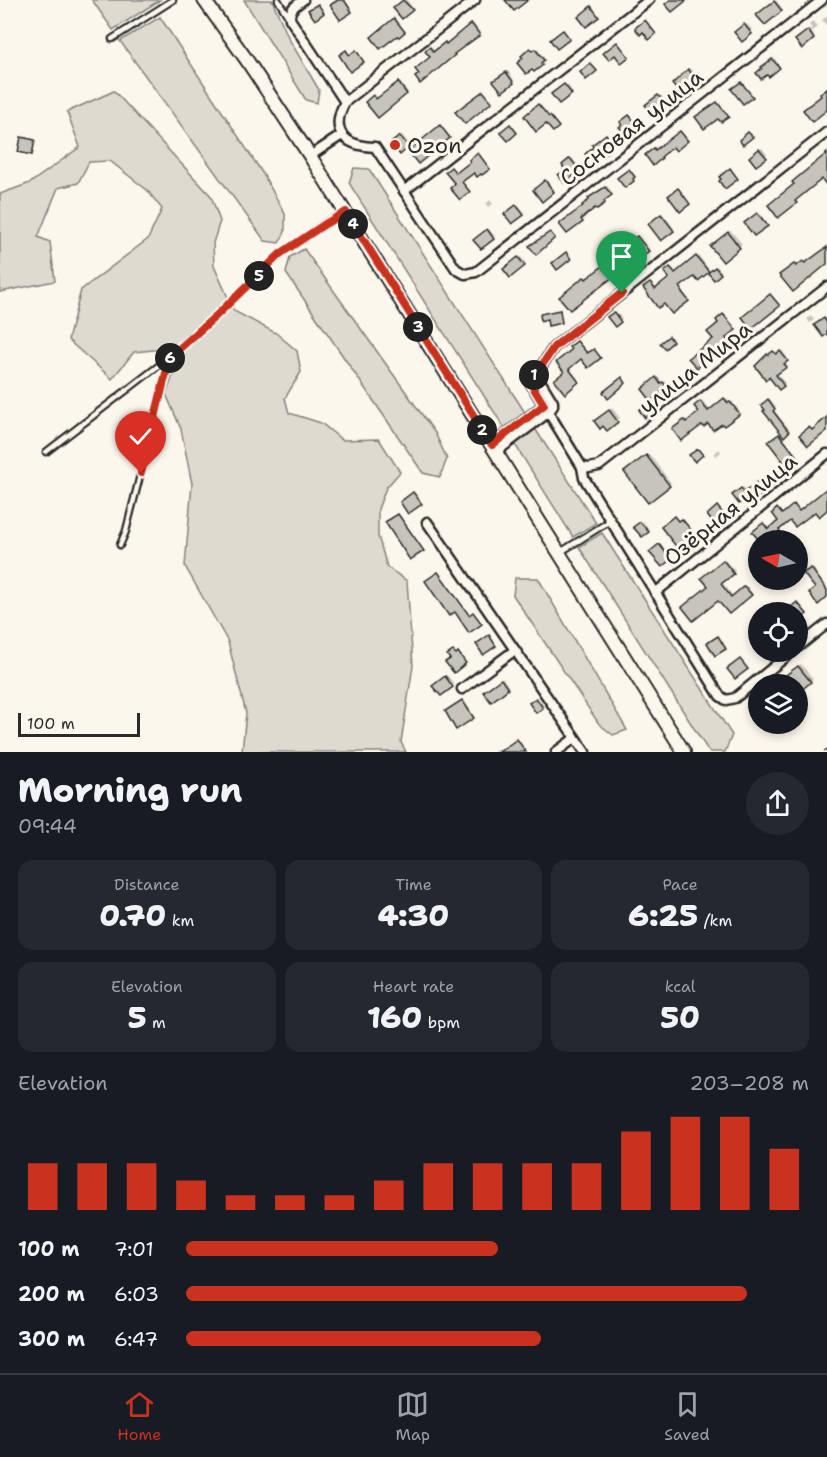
<!DOCTYPE html>
<html lang="en">
<head>
<meta charset="utf-8">
<style>
  :root { --surface:#171b24; --page:#242831; --text:#f1f3f6; --muted:#9ea1a6; --line:#363941; --accent:#c8321e }
  body { margin:0; font-family:"Shantell Sans",sans-serif; background:var(--page); color:var(--text); height:100vh; display:flex; flex-direction:column; font-size:22px; white-space:nowrap }
  * { box-sizing:border-box; margin:0 }
  p { font-size:20px; color:var(--muted) }
  .icon { flex:none; width:33px; height:33px; fill:none; stroke:currentColor; stroke-width:2; stroke-linecap:round; stroke-linejoin:round }
  .map { position:relative; height:752px; overflow:hidden }
  .drawer { display:flex; flex-direction:column; background:var(--surface); flex:1 }
  .drawer>* { flex:none }
  .needle { width:39px; rotate:279deg }
  .fabs { position:absolute; left:748px; top:530px; display:grid; gap:12px }
  .fabs a { display:grid; place-items:center; width:60px; height:60px; border-radius:50%; background:var(--surface); box-shadow:0 3px 9px #0003; font-size:30px }
  .scale { position:absolute; left:18px; bottom:15px; width:122px; box-sizing:border-box; padding-left:6px; border:3px solid #2b2b2b; border-top:0; font-size:16px; line-height:21px; white-space:nowrap; color:#2b2b2b; -webkit-text-stroke:4px #fbf7ec; paint-order:stroke }
  .pin { position:absolute; display:grid; place-items:center; width:51px; height:51px; color:#fff; margin:-62px -26px; border-radius:50% 50% 50% 0; rotate:-45deg; box-shadow:0 0 6px #0007 }
  .pin .icon { rotate:45deg }
  .km { position:absolute; width:30px; height:30px; margin:-15px; border-radius:50%; background:#222; color:#fff; font-size:16px; line-height:30px; text-align:center }
  .round { display:grid; place-items:center; flex:none; width:63px; height:63px; border-radius:32px; background:var(--page) }
  .head { display:flex; align-items:center; justify-content:space-between; height:102px; padding:0 18px }
  h1 { font-size:33px; font-weight:800; line-height:45px }
  .stats { display:grid; grid-template-columns:repeat(3,1fr); gap:9px; height:102px; padding:6px 18px }
  .stats div { display:grid; align-content:center; border-radius:15px; background:var(--page); text-align:center }
  .stats b { font-size:30px; font-weight:800 }
  .stats small { font-size:16px; font-weight:400 }
  .stats p { font-size:16px }
  .chart { height:168px; padding:12px 18px }
  .chart p { display:flex; justify-content:space-between }
  .chart svg { width:100%; height:108px; margin-top:6px; stroke:var(--accent); stroke-width:6 }
  ul { padding:0 18px; list-style:none; font-size:20px }
  li { display:grid; grid-template-columns:96px 72px 1fr; align-items:center; height:45px }
  li i { height:15px; border-radius:8px; background:var(--accent) }
  .tabs { display:flex; justify-content:space-around; align-items:center; height:84px; border-top:2px solid var(--line); background:var(--surface); font-size:16px; color:var(--muted) }
  .tabs a { display:grid; justify-items:center; gap:3px }
  .tabs .selected { color:var(--accent) }
  .map>svg:first-child { display:block }
</style>
</head>
<body>
<div class="map">
<svg width="827" height="752" viewBox="0 0 827 752">
  <rect width="100%" height="100%" fill="#fbf7ec"/>
  <filter id="ink" filterUnits="userSpaceOnUse"><feTurbulence type="fractalNoise" baseFrequency=".0167" numOctaves="2"/><feDisplacementMap in="SourceGraphic" scale="12" xChannelSelector="R" yChannelSelector="G"/><feConvolveMatrix kernelMatrix="1 2 1 2 8 2 1 2 1" color-interpolation-filters="sRGB"/></filter>
  <g filter="url(#ink)">
    <g fill="#dddad0" stroke="#84827e" stroke-width="1.5">
      <polygon points="92,0 160,0 113,30"/>
      <polygon points="244,0 272,0 289,39 319,90 317,103 306,100"/>
      <polygon points="160,17 263,174 285,214 285,232 279,243 265,241 120,41"/>
      <polygon points="114,91 211,196 220,221 213,243 214,266 234,311 276,333 297,351 301,372 285,398 289,413 321,423 342,440 379,439 400,472 386,488 378,509 378,536 387,567 407,581 413,666 401,742 406,752 242,752 246,713 228,642 185,566 192,484 181,429 166,394 181,354 172,348 134,352 112,379 68,340 81,290 148,239 162,209 147,190 110,161 89,162 78,183 58,188 38,237 50,242 55,281 0,292 0,194 30,183 80,147 67,112"/>
      <polygon points="354,168 369,169 526,414 505,429 349,183"/>
      <polygon points="304,249 435,433 447,459 440,477 423,473 286,273 290,257"/>
      <polygon points="534,427 596,523 573,537 514,443"/>
      <polygon points="602,533 732,735 725,752 709,752 579,547"/>
      <polygon points="515,578 538,578 627,730 613,735 599,724 513,595"/>
    </g>
    <g fill="#0003">
      <polygon points="339,0 348,0 346,1 352,9 351,11"/>
      <polygon points="405,0 407,0 413,8 402,17 395,8"/>
      <polygon points="776,0 782,8 765,23 758,15"/>
      <polygon points="827,16 827,26 822,20"/>
      <polygon points="813,21 818,27 811,32 815,36 802,47 797,40 812,28 809,25"/>
      <polygon points="473,23 480,33 420,81 432,57 427,51 432,47 435,52 447,42 448,44"/>
      <polygon points="747,24 753,31 742,40 736,33"/>
      <polygon points="532,48 534,51 537,48 544,58 541,60 543,62 542,64 524,58 523,56"/>
      <polygon points="774,58 780,66 769,75 765,66"/>
      <polygon points="691,69 697,76 686,85 681,76"/>
      <polygon points="508,71 514,80 502,90 495,81"/>
      <polygon points="400,82 408,92 378,116 367,102 376,95 378,98"/>
      <polygon points="567,84 572,91 559,102 553,94"/>
      <polygon points="661,95 666,101 652,112 647,105"/>
      <polygon points="631,115 637,123 625,132 622,122"/>
      <polygon points="402,135 410,145 400,153 393,143"/>
      <polygon points="24,136 35,139 31,154 22,138"/>
      <polygon points="762,148 767,155 756,164 751,157"/>
      <polygon points="572,158 581,169 579,170 567,170 564,165"/>
      <polygon points="547,180 555,190 542,200 535,190"/>
      <polygon points="607,186 612,192 605,199 606,200 596,206 582,217 584,219 567,232 591,197"/>
      <polygon points="490,200 493,204 488,207 486,204"/>
      <polygon points="518,204 525,213 513,222 506,214"/>
      <polygon points="759,213 768,223 754,234 746,223"/>
      <polygon points="663,214 674,228 661,239 650,225"/>
      <polygon points="489,229 495,236 481,247 475,240"/>
      <polygon points="731,231 742,244 723,260 715,244"/>
      <polygon points="520,256 526,263 510,276 505,269"/>
      <polygon points="699,256 711,272 717,266 722,272 714,278 708,270 698,279 694,274 681,285 683,287 681,289 689,299 672,312 664,302 645,288 652,283 657,289 671,278 666,272 672,267 677,273"/>
      <polygon points="607,264 614,274 612,276 563,295 587,276 589,278"/>
      <polygon points="616,312 622,319 615,325 609,317"/>
      <polygon points="725,314 736,328 726,336 730,341 697,366 714,339 720,323 718,320"/>
      <polygon points="811,316 814,320 810,323 807,319"/>
      <polygon points="782,350 788,359 785,362 787,365 777,373 785,383 779,388 771,355 776,351 778,354"/>
      <polygon points="658,377 663,383 665,381 668,386 652,399 644,389"/>
      <polygon points="726,398 730,403 732,401 740,412 724,424 708,422 674,429 686,419 688,422 701,412 696,406 702,400 710,410"/>
      <polygon points="770,399 776,407 773,409 790,430 782,437 801,460 785,473 787,464 770,442 782,432 763,405"/>
      <polygon points="612,408 620,418 607,429 599,419"/>
      <polygon points="719,449 721,452 716,456 714,454"/>
      <polygon points="649,454 671,483 648,501 626,473"/>
      <polygon points="760,481 766,488 759,494 755,490 734,496 743,487 747,491"/>
      <polygon points="643,521 649,529 642,535 635,527"/>
      <polygon points="661,544 671,557 662,565 651,552"/>
      <polygon points="725,560 735,571 722,582 734,597 747,586 752,593 729,612 703,578"/>
      <polygon points="813,567 816,572 815,573 827,587 827,596 817,588 805,574"/>
      <polygon points="755,570 759,575 756,579 751,574"/>
      <polygon points="759,635 759,646 754,639"/>
      <polygon points="801,664 813,679 798,691 798,684 789,684 787,675"/>
      <polygon points="447,675 454,684 441,694 434,686"/>
      <polygon points="503,678 509,687 491,700 485,692"/>
      <polygon points="538,698 544,705 536,711 531,703"/>
      <polygon points="464,700 474,716 473,717 448,710"/>
      <polygon points="518,740 524,748 519,752 493,752 499,748 501,752"/>
    </g>
    <g fill="#c7c4bc" stroke="#2b2b2b" stroke-width="1.5">
      <polygon points="338,0 344,0 352,12 340,20 330,5"/>
      <polygon points="403,0 413,10 402,19 393,8"/>
      <polygon points="505,0 528,0 514,11"/>
      <polygon points="670,0 687,0 672,12 665,4"/>
      <polygon points="774,1 782,11 765,25 756,15"/>
      <polygon points="318,4 324,13 315,20 308,10"/>
      <polygon points="591,6 599,17 586,27 578,17"/>
      <polygon points="394,18 405,32 399,37 397,36 380,49 371,37"/>
      <polygon points="645,20 656,34 649,40 643,32 640,35 635,28"/>
      <polygon points="471,23 480,35 454,54 455,55 420,84 415,77 419,74 415,69 430,57 425,51 430,47 433,52 445,42 446,44"/>
      <polygon points="744,24 752,34 742,42 734,32"/>
      <polygon points="563,30 570,39 557,49 550,40"/>
      <polygon points="808,30 814,39 802,49 795,40"/>
      <polygon points="617,42 629,57 621,63 615,55 609,60 603,53"/>
      <polygon points="530,48 532,51 535,49 544,60 541,63 543,65 534,72 532,70 526,74 517,63 523,58 521,56"/>
      <polygon points="346,50 349,55 356,50 364,62 350,72 339,55"/>
      <polygon points="772,59 780,68 769,77 767,75 761,79 756,73 762,68 761,67"/>
      <polygon points="590,63 597,71 586,80 580,72"/>
      <polygon points="688,69 696,79 686,87 684,86 678,91 672,84"/>
      <polygon points="506,72 514,83 502,92 493,81"/>
      <polygon points="398,82 407,94 378,118 365,102 373,95 376,99"/>
      <polygon points="741,82 753,97 743,104 731,89"/>
      <polygon points="564,84 572,94 559,104 551,94"/>
      <polygon points="827,88 827,110 812,122 803,110 821,96 820,94"/>
      <polygon points="483,91 492,102 465,124 455,112"/>
      <polygon points="658,95 665,104 652,114 645,105"/>
      <polygon points="717,102 729,117 721,122 718,119 704,129 695,117"/>
      <polygon points="538,104 549,117 550,116 559,127 553,132 546,124 536,132 524,116"/>
      <polygon points="629,115 637,125 625,134 619,127 622,125 620,122"/>
      <polygon points="510,124 517,133 508,141 500,132"/>
      <polygon points="440,125 450,138 418,164 408,151"/>
      <polygon points="680,131 688,141 676,151 673,147 661,157 662,158 653,166 645,155 654,148 655,150"/>
      <polygon points="748,132 753,137 743,145 739,140"/>
      <polygon points="606,134 613,144 608,148 610,150 601,157 599,154 591,161 585,154 593,147 592,145"/>
      <polygon points="400,136 409,147 400,155 391,143"/>
      <polygon points="21,137 35,140 32,155 18,152"/>
      <polygon points="759,149 767,158 756,166 749,157"/>
      <polygon points="478,153 490,169 482,175 481,174 477,177 474,173 462,182 470,192 460,200 450,188 455,184 445,172 451,167 456,173 470,162 469,160"/>
      <polygon points="827,153 827,186 822,179 795,201 797,203 778,218 768,205 794,184 792,182"/>
      <polygon points="570,158 580,171 564,183 558,175 565,170 562,165"/>
      <polygon points="730,168 738,179 725,189 719,181 721,179 719,177"/>
      <polygon points="629,169 635,177 633,179 634,181 625,188 617,178"/>
      <polygon points="545,180 554,192 542,202 533,190"/>
      <polygon points="605,187 612,195 604,201 605,203 597,209 595,208 581,219 583,222 567,234 559,224 583,206 582,205 589,200 588,198"/>
      <polygon points="678,188 690,204 680,212 668,196"/>
      <polygon points="516,205 524,215 512,224 504,214"/>
      <polygon points="757,213 768,226 754,236 744,223"/>
      <polygon points="661,214 674,231 661,241 648,224"/>
      <polygon points="487,229 494,239 481,249 473,240"/>
      <polygon points="550,232 555,238 536,255 529,246"/>
      <polygon points="728,232 740,248 723,262 710,246"/>
      <polygon points="637,236 649,251 628,267 618,255 632,244 630,241"/>
      <polygon points="827,247 827,264 793,292 779,275 794,264 796,266 803,261 805,263"/>
      <polygon points="566,252 571,259 557,270 552,263"/>
      <polygon points="696,256 709,272 715,267 721,274 714,280 708,273 698,281 694,277 680,287 682,290 681,291 689,301 672,314 664,304 658,308 643,288 650,283 655,289 669,278 664,272 670,267 675,273"/>
      <polygon points="518,257 525,266 510,278 503,269"/>
      <polygon points="604,265 613,277 570,310 559,297 584,277 586,279"/>
      <polygon points="770,294 780,306 751,329 742,317"/>
      <polygon points="560,310 562,323 548,326 547,319 541,321 540,314"/>
      <polygon points="614,312 621,322 615,327 607,317"/>
      <polygon points="723,314 736,330 726,338 730,343 697,368 688,358 713,339 707,332 718,323 716,320"/>
      <polygon points="824,318 827,323 827,334 823,337 814,325"/>
      <polygon points="669,336 673,342 665,349 660,343"/>
      <polygon points="577,341 587,353 594,349 601,358 588,368 581,359 569,369 579,382 565,394 554,380 564,372 556,362 571,350 569,347"/>
      <polygon points="773,351 776,354 780,351 788,361 784,364 787,367 776,375 784,386 779,390 769,377 766,380 755,366 767,354 768,355"/>
      <polygon points="622,377 626,383 608,399 603,392"/>
      <polygon points="656,377 660,383 663,382 668,388 651,401 642,389"/>
      <polygon points="724,398 728,403 730,402 740,414 724,426 722,424 713,430 708,424 704,427 702,425 681,441 672,429 684,420 686,422 699,412 694,406 700,401 708,411"/>
      <polygon points="768,399 775,409 773,411 789,432 784,437 763,411 765,410 761,405"/>
      <polygon points="647,404 653,412 645,418 639,410"/>
      <polygon points="609,410 618,422 607,431 603,426 600,429 594,421"/>
      <polygon points="827,417 827,431 808,446 799,435 809,427 812,430"/>
      <polygon points="779,434 801,462 785,475 780,468 785,464 768,442"/>
      <polygon points="698,449 703,455 695,462 689,455"/>
      <polygon points="646,455 670,486 648,503 624,472"/>
      <polygon points="758,481 766,491 758,497 755,492 739,504 732,495 741,488 744,492"/>
      <polygon points="827,488 827,510 819,517 815,512 795,527 790,521 779,530 784,537 779,540 759,540 752,532 763,523 768,529 778,521 772,513 777,508 782,514 794,504 799,511"/>
      <polygon points="413,492 422,504 408,514 400,502"/>
      <polygon points="717,506 725,516 714,524 707,515"/>
      <polygon points="398,514 424,551 410,560 385,522"/>
      <polygon points="674,516 678,521 682,519 691,530 688,533 696,543 682,554 661,527"/>
      <polygon points="640,522 649,532 642,537 633,527"/>
      <polygon points="659,544 671,559 662,567 649,552"/>
      <polygon points="756,548 759,552 759,559 755,562 749,554"/>
      <polygon points="723,560 734,574 721,584 731,597 744,586 752,595 729,614 718,601 693,621 682,607 708,586 701,578"/>
      <polygon points="811,568 827,590 827,597 818,605 809,593 815,588 803,573"/>
      <polygon points="438,572 469,615 473,612 482,624 469,633 455,612 449,616 425,581"/>
      <polygon points="797,602 807,614 798,621 798,612 785,612"/>
      <polygon points="489,635 496,646 483,655 476,644"/>
      <polygon points="718,636 726,649 715,656 707,643"/>
      <polygon points="453,651 456,654 458,652 466,663 454,673 445,662 450,659 447,655"/>
      <polygon points="740,659 748,669 735,679 727,669"/>
      <polygon points="798,666 811,682 798,693 798,684 787,684 782,678"/>
      <polygon points="445,676 453,687 441,696 432,686"/>
      <polygon points="501,679 508,689 491,702 483,692"/>
      <polygon points="759,697 759,722 747,707"/>
      <polygon points="536,698 543,708 536,713 529,703"/>
      <polygon points="462,700 474,718 456,730 445,711"/>
      <polygon points="517,739 526,752 499,752"/>
    </g>
    <g fill="none" stroke-linecap="round" stroke-linejoin="round">
      <defs>
        <g id="lane">
          <polyline points="278,0 289,18"/>
          <polyline points="112,39 173,0"/>
          <polyline points="46,452 170,357 218,314 280,254 325,223 343,213"/>
          <polyline points="120,545 126,531 170,357"/>
          <polyline points="559,553 610,521"/>
        </g>
        <g id="street">
          <path d="M303 0C296 5 289 9 290 19L345 102"/>
          <path d="M475 0 345 102C329 132 345 146 375 147L456 269 465 274 476 272 822 0"/>
          <polyline points="310,156 342,135"/>
          <polyline points="404,191 649,0"/>
          <polyline points="492,445 544,405"/>
          <polyline points="496,452 549,412 553,406 553,402 536,374"/>
          <polyline points="582,467 589,468 599,466 827,287"/>
          <polyline points="427,522 585,752"/>
          <polyline points="655,593 827,454"/>
          <polyline points="798,647 827,624"/>
          <polyline points="793,651 735,698 726,700 720,696 584,478 582,467 528,379 536,374 554,347 827,132"/>
          <polyline points="462,689 515,650"/>
          <polyline points="556,752 575,738"/>
        </g>
        <polyline id="secondary" points="204,0 246,59 310,156 684,752"/>
      </defs>
      <use href="#lane" stroke="#2b2b2b" stroke-width="9"/>
      <use href="#street" stroke="#2b2b2b" stroke-width="13"/>
      <use href="#secondary" stroke="#2b2b2b" stroke-width="16"/>
      <polyline stroke="#2b2b2b" stroke-width="1.5" stroke-dasharray="6 4.5" stroke-linecap="butt" points="824,752 827,750"/>
      <use href="#lane" stroke="#fbf7ec" stroke-width="4.5"/>
      <use href="#street" stroke="#fbf7ec" stroke-width="8"/>
      <use href="#secondary" stroke="#fbf7ec" stroke-width="12"/>
    </g>
  </g>
  <g fill="none" stroke-linecap="round" stroke-linejoin="round" filter="url(#ink)">
    <defs>
      <polyline id="route" points="141,473 170,357 218,314 280,254 325,224 346,212 492,445 544,405 528,379 536,374 554,347 622,293"/>
    </defs>
    <use href="#route" stroke="#fff" stroke-width="12"/>
    <use href="#route" stroke="#c8321e" stroke-width="8"/>
  </g>
  <circle fill="#c8321e" stroke="#fbf7ec" stroke-width="2" cx="395" cy="145" r="6"/>
  <g text-anchor="middle" stroke-width="6" stroke-linejoin="round" paint-order="stroke">
    <g font-size="22" fill="#2b2b2b" stroke="#fbf7ec">
      <text transform="translate(631 127) rotate(-38)" y="8">Сосновая улица</text>
      <text transform="translate(695 367) rotate(-38)" y="8">улица Мира</text>
      <text transform="translate(730 509) rotate(-39)" y="8">Озёрная улица</text>
    </g>
    <g font-size="22" fill="#2b2b2b" stroke="#fbf7ec" text-anchor="start">
      <text x="407" y="153">Ozon</text>
    </g>
  </g>
</svg>
<div class="fabs">
<a><svg class="needle" viewBox="-14 -14 28 28"><path d="M0-13l5 13h-10z" fill="#e53935"/><path d="M0 13l5-13h-10z" fill="#9ea1a6"/></svg></a>
<a><svg class="icon" aria-label="locate" viewBox="0 0 24 24"><circle cx="12" cy="12" r="6"/><path d="M12 2v4M12 18v4M2 12h4M18 12h4"/></svg></a>
<a><svg class="icon" aria-label="layers" viewBox="0 0 24 24"><path d="M12 4l9 5-9 5-9-5zM3 14l9 5 9-5"/></svg></a>
</div>
<div class="scale">100 m</div>
<div class="pin" style="left:622px;top:293px;background:#1e9e55"><svg class="icon" aria-label="arrive" viewBox="0 0 24 24"><path d="M6 21V4h12l-3 4 3 4H6"/></svg></div>
<div class="pin" style="left:141px;top:473px;background:#d93025"><svg class="icon" aria-label="check" viewBox="0 0 24 24"><path d="M5 12l5 5 9-10"/></svg></div>
<b class="km" style="left:534px;top:375px">1</b>
<b class="km" style="left:482px;top:430px">2</b>
<b class="km" style="left:418px;top:327px">3</b>
<b class="km" style="left:353px;top:224px">4</b>
<b class="km" style="left:259px;top:276px">5</b>
<b class="km" style="left:170px;top:358px">6</b>
</div>
<section class="drawer">
<div class="head"><div><h1>Morning run</h1><p>09:44</p></div><a class="round"><svg class="icon" aria-label="share" viewBox="0 0 24 24"><path d="M12 15V3M7 8l5-5 5 5M5 13v7h14v-7"/></svg></a></div>
<div class="stats">
<div><p>Distance</p><b>0.70<small> km</small></b></div>
<div><p>Time</p><b>4:30</b></div>
<div><p>Pace</p><b>6:25<small> /km</small></b></div>
</div>
<div class="stats">
<div><p>Elevation</p><b>5<small> m</small></b></div>
<div><p>Heart rate</p><b>160<small> bpm</small></b></div>
<div><p>kcal</p><b>50</b></div>
</div>
<div class="chart"><p><span>Elevation</span>203–208 m</p>
<svg viewBox="0 0 160 44" preserveAspectRatio="none"><path d="M5 44V25M15 44V25M25 44V25M35 44V32M45 44V38M55 44V38M65 44V38M75 44V32M85 44V25M95 44V25M105 44V25M115 44V25M125 44V12M135 44V6M145 44V6M155 44V19"/></svg>
</div>
<ul>
<li><b>100 m</b>7:01<i style="width:50%"></i></li>
<li><b>200 m</b>6:03<i style="width:90%"></i></li>
<li><b>300 m</b>6:47<i style="width:57%"></i></li>
</ul>
</section>
<nav class="tabs">
<a class="selected"><svg class="icon" aria-label="home" viewBox="0 0 24 24"><path d="M3 11l9-7 9 7M6 9v11h12V9"/></svg>Home</a>
<a><svg class="icon" aria-label="map" viewBox="0 0 24 24"><path d="M3 6l6-2 6 2 6-2v14l-6 2-6-2-6 2zM9 4v14M15 6v14"/></svg>Map</a>
<a><svg class="icon" aria-label="saved" viewBox="0 0 24 24"><path d="M7 4h10v16l-5-4-5 4z"/></svg>Saved</a>
</nav>
</body>
</html>
